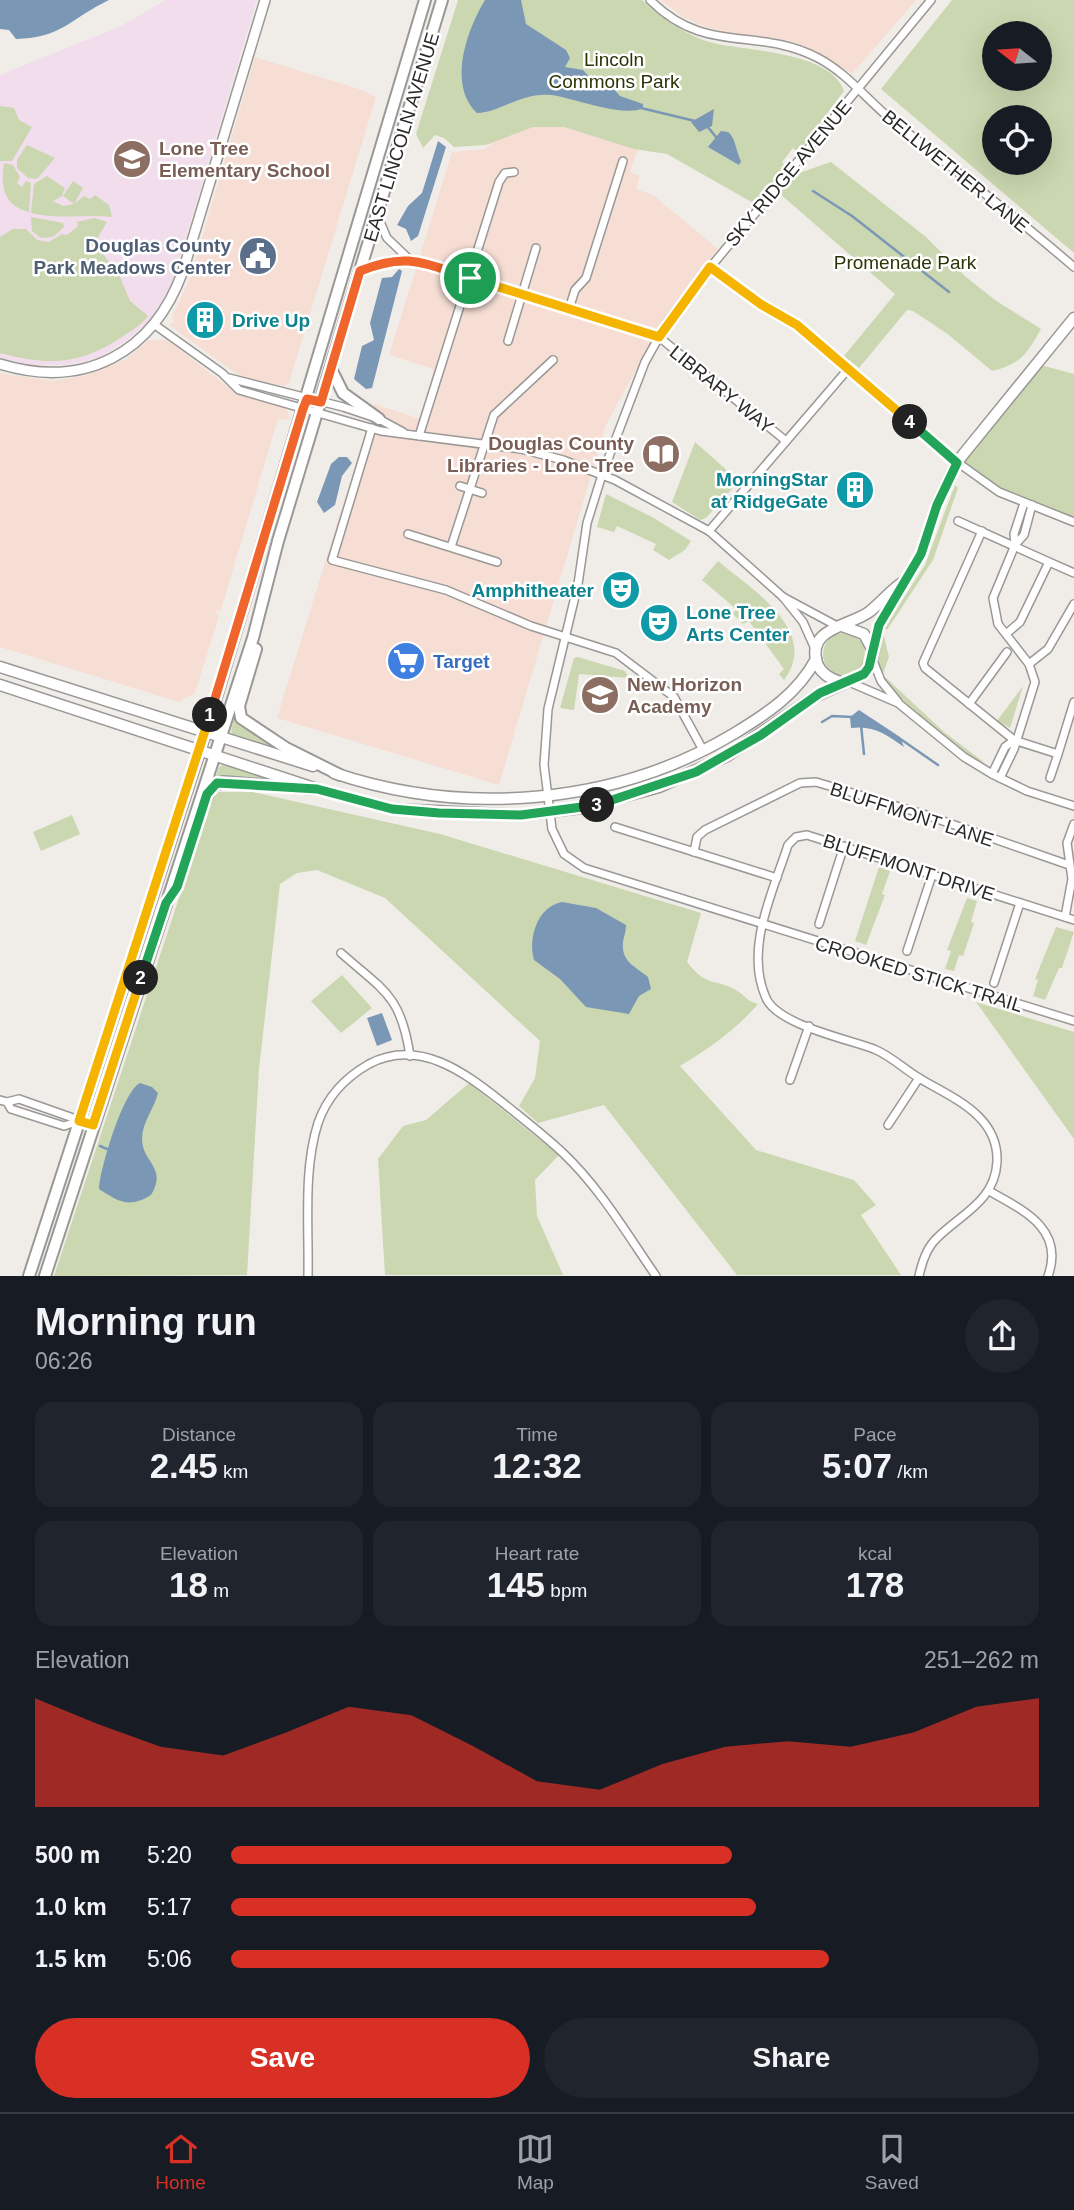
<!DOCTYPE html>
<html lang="en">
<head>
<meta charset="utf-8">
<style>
  :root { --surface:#171b24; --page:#20242c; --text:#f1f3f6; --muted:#9ea1a6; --line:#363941; --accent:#d93025 }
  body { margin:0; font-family:Arial,sans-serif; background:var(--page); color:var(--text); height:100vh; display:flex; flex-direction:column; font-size:26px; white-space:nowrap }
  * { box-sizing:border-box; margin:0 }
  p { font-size:23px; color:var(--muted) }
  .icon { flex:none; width:38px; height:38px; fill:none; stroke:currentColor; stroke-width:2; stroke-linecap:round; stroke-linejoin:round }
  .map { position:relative; height:1276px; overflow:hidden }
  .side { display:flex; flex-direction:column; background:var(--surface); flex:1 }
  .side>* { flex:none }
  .needle { width:46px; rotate:287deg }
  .fabs { position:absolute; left:982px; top:21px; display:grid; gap:14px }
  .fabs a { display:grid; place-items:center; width:70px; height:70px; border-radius:50%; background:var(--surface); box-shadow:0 7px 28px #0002; font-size:35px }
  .pin { position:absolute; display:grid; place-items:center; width:60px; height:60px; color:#fff; margin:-30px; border:4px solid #fff; border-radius:50%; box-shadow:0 2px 7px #0007 }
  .km { position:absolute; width:35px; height:35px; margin:-18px; border-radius:50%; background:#222; color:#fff; font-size:19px; line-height:35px; text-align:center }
  .round { display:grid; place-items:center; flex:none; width:74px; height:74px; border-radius:37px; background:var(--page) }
  .headline { display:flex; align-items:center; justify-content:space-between; height:119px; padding:0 35px }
  h1 { font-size:38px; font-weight:600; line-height:52px }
  .stats { display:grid; grid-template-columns:repeat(3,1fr); gap:10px; height:119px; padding:7px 35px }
  .stats div { display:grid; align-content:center; border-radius:18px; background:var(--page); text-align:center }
  .stats b { font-size:35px; font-weight:600 }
  .stats small { font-size:19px; font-weight:400 }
  .stats p { font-size:19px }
  .chart { height:196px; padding:14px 35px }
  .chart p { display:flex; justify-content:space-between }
  .chart svg { width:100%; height:126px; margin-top:7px; fill:var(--accent); opacity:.7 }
  .action { display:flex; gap:14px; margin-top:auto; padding:14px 35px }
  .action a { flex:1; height:80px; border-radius:42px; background:var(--accent); color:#fff; font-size:28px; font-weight:600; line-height:80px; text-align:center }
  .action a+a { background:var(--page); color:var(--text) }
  ul { padding:0 35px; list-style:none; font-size:23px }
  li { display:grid; grid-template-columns:112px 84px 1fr; align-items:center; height:52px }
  li i { height:18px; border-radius:9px; background:var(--accent) }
  .dock { display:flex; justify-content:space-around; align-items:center; height:98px; border-top:2px solid var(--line); background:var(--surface); font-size:19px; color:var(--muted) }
  .dock a { display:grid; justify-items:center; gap:4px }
  .dock .on { color:var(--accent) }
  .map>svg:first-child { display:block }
</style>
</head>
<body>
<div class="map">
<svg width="1074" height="1276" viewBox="0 0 1074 1276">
  <rect width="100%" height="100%" fill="#f0ede9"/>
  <g fill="#f6ded4">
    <polygon points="660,0 916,0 852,74 810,49 787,40 730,33 703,26 682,16"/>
    <polygon points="255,57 362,90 376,97 289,383 284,386 241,377 169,325 174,322 172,317 190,278"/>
    <polygon points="532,127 564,127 638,149 630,172 640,176 636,189 653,195 718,249 665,317 606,425 499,785 277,718 374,404 420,419 434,369 389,355 452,152 485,149 493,142"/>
    <polygon points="149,340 167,340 236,393 282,406 288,412 290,420 278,419 221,610 215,612 219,616 195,693 179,702 0,647 0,373 53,381 83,376 126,359"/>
  </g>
  <polygon fill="#f1ddeb" points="166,0 257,0 171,287 150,320 126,341 99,358 65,365 25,365 0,357 0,75 119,27"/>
  <g fill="#cbd7b0" fill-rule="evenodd">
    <path d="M458 0H642C661 18 681 32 706 41 740 52 829 49 844 91L802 147 797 152 793 148 782 162 786 167 755 204 667 154 634 149 564 127H533L486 145 454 147 444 138 435 135 423 148 416 134Z"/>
    <path d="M952 0H1074V253L881 89ZM994 33H1040V79H994ZM994 117H1040V163H994Z"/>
    <polygon points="0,106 14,108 19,120 32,127 12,161 0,161"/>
    <polygon points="27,145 55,158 37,179 28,178 17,168 17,160"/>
    <path d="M831 162 926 237 966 277 995 300 1041 329C1026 355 1022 363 992 371L949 335 913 311 907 310 859 368 844 356 895 294 779 193 799 173Z"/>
    <path d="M4 163 13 165 20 177 17 183 22 187 26 181 31 183 29 212C4 206 0 186 4 163Z"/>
    <path d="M47 176 65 188 62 196 53 201 63 206 74 204 63 196 73 181 83 188 74 204 84 196 90 199 95 195 109 205 112 217C85 214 59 220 31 213L34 184Z"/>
    <polygon points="31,217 63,223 64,227 53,237 41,238 32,231"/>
    <path d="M95 218 107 222 98 237 100 250 120 277 130 301 148 316C140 326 132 330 122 337 79 365 49 366 0 353V237L13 229H26L37 240 49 242 62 234 67 235 78 226 77 222Z"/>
    <polygon points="1037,364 1074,374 1074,522 999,492 957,462"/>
    <polygon points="695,442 739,481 706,518 700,520 672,502"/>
    <polygon points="955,485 958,488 933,560 887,630 884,628 925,565"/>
    <polygon points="606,494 652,517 691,541 685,550 669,560 653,550 656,544 617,526 614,532 597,527"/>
    <path d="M718 561C751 589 821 631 784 680L779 674 784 669 749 621 743 624 733 614 736 609 702 580Z"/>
    <polygon points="883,632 889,657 882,676 878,660"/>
    <circle cx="844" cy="654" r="21"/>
    <polygon points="578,657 625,671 629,678 579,674 574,710 560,708 574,658"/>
    <path d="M885 677 944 732 985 763C954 753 904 704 884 679Z"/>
    <polygon points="1023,686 1010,728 997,721"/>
    <polygon points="234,719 279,747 278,750 233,736 231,731"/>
    <polygon points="225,764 269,779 268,781 215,779 219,767"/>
    <path d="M214 792H253L440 834 701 913 687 962C709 990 716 977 739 992 746 997 749 1002 758 1004 736 1030 708 1049 680 1066L756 1150 854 1180 876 1205 861 1215 901 1275H737L604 1105 538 1123 519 1106 535 1078 540 1041 385 898 317 870 297 873 280 884 259 1069 247 1275 54 1276Z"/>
    <polygon points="72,815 80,834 41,851 33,832"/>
    <polygon points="879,867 890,871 882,894 885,895 866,945 855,941"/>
    <polygon points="967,898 977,901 971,922 974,923 963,956 959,955 954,971 945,969 951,951 947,950"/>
    <polygon points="1056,927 1074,932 1062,968 1059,968 1045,1000 1033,996 1038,980 1035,979"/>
    <polygon points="342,975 372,1008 341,1033 311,1001"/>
    <polygon points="976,1002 1074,1032 1074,1139"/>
    <polygon points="469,1083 559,1155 535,1180 537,1216 563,1275 385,1275 378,1159 403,1126 426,1120"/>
  </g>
  <g fill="#7a97b6">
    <path d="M0 0H109C71 18 62 38 16 39L9 30 0 29Z"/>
    <path d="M485 0H521L526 24 566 50 570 58 565 67 583 70 592 80 611 86 620 96 643 104V108C624 118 574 98 551 95 521 92 499 113 477 113 447 85 467 30 485 0Z"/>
    <polygon points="714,109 712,126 699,132 691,122"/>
    <path d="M721 131 728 132C736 138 736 152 741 161L739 165 708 147Z"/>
    <polygon points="438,141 446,147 418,236 411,241 406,229 397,225 408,206 422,193"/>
    <polygon points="399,269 402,271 372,388 366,389 354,379 362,346 374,340 370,323 382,278 392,277"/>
    <polygon points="339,457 347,457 352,463 342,476 335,505 324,513 317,502 331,464"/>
    <path d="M859 710 900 737 904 747C886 734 873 725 851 728L850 717Z"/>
    <path d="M562 902 596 908 626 925C626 932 624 936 623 942 621 962 635 966 648 977L651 989 639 996 629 1014 586 1007 560 979 534 960C528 938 537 907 562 902Z"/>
    <polygon points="382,1013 392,1040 377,1046 367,1018"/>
    <path d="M140 1083 152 1087 158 1093C155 1107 142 1122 142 1139 142 1162 168 1168 151 1195 128 1209 118 1201 99 1189 100 1169 123 1091 140 1083Z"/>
  </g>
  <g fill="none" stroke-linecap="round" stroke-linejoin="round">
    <g stroke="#7a97b6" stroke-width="2.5">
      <polyline points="641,108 695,121"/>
      <polyline points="707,126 716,137"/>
      <polyline points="813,191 852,216 949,292"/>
      <polyline points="822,722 832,716 852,717"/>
      <polyline points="861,725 864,754"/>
      <polyline points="899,738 938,765"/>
      <polyline points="100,1146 107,1149"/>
    </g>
    <defs>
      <g id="minor">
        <path d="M650 0C706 56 757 26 818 58 849 74 871 105 899 126 958 172 1017 218 1074 267"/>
        <polyline points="931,0 695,286 668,321 645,362 602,475 587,523 578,584 548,709 544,765 552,829 564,854 584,868 1074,1021"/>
        <polyline points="377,215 387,238 408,258"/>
        <polyline points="710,267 762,305 797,325 957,462 999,492 1074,522"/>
        <polyline points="360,271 391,260 409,259 659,337 786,441"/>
        <polyline points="569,309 575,290 586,278 623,161"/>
        <polyline points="155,325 222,373 239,390 381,431 521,449 563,460 615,480 709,531 783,597 803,622 816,651"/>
        <polyline points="508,341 536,248"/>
        <polyline points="229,378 343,407 379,419 403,432"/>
        <polyline points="372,428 332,560 446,590 531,626 616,653 674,697 703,750"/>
        <polyline points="419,436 499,182 505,173 514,172"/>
        <polyline points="460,486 482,493"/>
        <polyline points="958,521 1049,562"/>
        <polyline points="709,531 849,368"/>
        <polyline points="982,531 923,663 925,668 1014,740 1058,754 1074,702"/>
        <polyline points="408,534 497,562"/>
        <polyline points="1015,545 1014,534 1024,503"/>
        <polyline points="451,547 494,415 553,360"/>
        <polyline points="783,597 837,626"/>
        <polyline points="1006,634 1020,622 1049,562 1074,573"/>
        <polyline points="872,658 881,681 898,702"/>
        <polyline points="1029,664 1048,649 1074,604"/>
        <polyline points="849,682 898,703 964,757 992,774 1027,791 1074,806"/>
        <polyline points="969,704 1007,652"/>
        <polyline points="992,774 1005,747 1014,740"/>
        <polyline points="1000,778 1014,749 1035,682 1029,664 998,624 993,598 1015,545 1024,535 1032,505"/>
        <polyline points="1050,778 1058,754"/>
        <polyline points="615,827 777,878"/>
        <polyline points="694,852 697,837 705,830 800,783 816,782 923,814 1069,865"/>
        <polyline points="1065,917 1072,879 1067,843 1074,824"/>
        <polyline points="819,924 844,846"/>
        <polyline points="907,951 932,875"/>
        <path d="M341 953C384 991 401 995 410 1056"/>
        <polyline points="994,983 1020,903"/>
        <polyline points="790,1080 809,1026"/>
        <polyline points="0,1100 7,1102 11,1109 64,1126 79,1121"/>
        <polyline points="7,1102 19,1099 93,1125"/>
        <polyline points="888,1125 919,1078"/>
        <path d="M989 1191C1023 1210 1065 1229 1048 1276"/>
        <path d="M308 1276C309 1226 303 1170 318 1123 327 1097 346 1077 369 1064 419 1038 464 1072 502 1102 523 1119 544 1135 563 1153 600 1188 627 1234 656 1276"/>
        <path d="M919 1276C922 1262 927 1247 937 1238 961 1214 995 1201 997 1162 999 1115 952 1098 919 1078 904 1069 891 1056 874 1049 848 1039 778 1025 766 998 744 949 773 892 788 845L796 837 807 835 1074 920"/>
      </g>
      <path id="tertiary" d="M0 364C85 390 153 353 183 271L265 0"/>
      <g id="secondary">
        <polyline points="842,626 864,634 872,649"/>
        <polyline points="0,667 313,766"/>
        <path d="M841 682C830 679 821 674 817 663 806 628 850 626 869 612 882 602 891 589 906 580"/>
        <polyline points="0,685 317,789 392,809 521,815 582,808 659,787 727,756 814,697 864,674 872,658 879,625 921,554 937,504 957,462 1074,318"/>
        <path d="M334 773C465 817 616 805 735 733 768 713 798 693 816 659"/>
      </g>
      <g id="primary">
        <polyline points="331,369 343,393 379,419"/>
        <polyline points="256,649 239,706 241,718 286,748 340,775"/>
        <polyline points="205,800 211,787 223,782 317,789"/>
        <polyline points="29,1276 206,731 425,0"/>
        <polyline points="45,1276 253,638 278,541 442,0"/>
      </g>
    </defs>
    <use href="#minor" stroke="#9a9895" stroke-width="10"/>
    <use href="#tertiary" stroke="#9a9895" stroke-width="12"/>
    <use href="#secondary" stroke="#9a9895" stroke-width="13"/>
    <use href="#primary" stroke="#9a9895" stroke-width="14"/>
    <use href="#minor" stroke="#fff" stroke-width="7"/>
    <use href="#tertiary" stroke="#fff" stroke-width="9"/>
    <use href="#secondary" stroke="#fff" stroke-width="10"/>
    <use href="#primary" stroke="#fff" stroke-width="10"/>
  </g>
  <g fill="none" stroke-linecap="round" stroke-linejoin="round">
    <defs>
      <path id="split-1" d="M210 715 303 409 307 399 321 402 360 271C407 252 423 263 470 278"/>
      <polyline id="split-2" points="141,978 93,1125 79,1121 210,715"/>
      <polyline id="split-3" points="141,978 166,903 177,887 207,794 217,783 317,789 392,809 439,813 521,815 597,805"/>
      <polyline id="split-4" points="597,805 696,772 761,735 820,693 864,674 869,667 879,625 921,554 937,505 957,463 910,422"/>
      <polyline id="split-5" points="470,278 659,337 710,267 762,305 797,325 910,422"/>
    </defs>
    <use href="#split-1" stroke="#fff" stroke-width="14"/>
    <use href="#split-2" stroke="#fff" stroke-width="14"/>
    <use href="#split-3" stroke="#fff" stroke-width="14"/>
    <use href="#split-4" stroke="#fff" stroke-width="14"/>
    <use href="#split-5" stroke="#fff" stroke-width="14"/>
    <use href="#split-1" stroke="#f0652b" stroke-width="9"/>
    <use href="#split-2" stroke="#f5b400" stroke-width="9"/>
    <use href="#split-3" stroke="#22a559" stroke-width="9"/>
    <use href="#split-4" stroke="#22a559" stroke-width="9"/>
    <use href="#split-5" stroke="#f5b400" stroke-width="9"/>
  </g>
  <defs>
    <symbol id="school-disc" viewBox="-11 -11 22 22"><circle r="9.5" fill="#8d6e63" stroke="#fff"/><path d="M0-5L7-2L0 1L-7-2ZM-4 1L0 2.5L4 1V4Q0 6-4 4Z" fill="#fff"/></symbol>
    <symbol id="civic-disc" viewBox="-11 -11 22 22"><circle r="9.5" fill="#5c6f8a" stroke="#fff"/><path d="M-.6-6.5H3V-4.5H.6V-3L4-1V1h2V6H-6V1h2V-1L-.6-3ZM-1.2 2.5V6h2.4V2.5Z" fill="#fff"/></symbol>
    <symbol id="building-disc" viewBox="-11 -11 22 22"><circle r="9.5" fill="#0f9aa8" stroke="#fff"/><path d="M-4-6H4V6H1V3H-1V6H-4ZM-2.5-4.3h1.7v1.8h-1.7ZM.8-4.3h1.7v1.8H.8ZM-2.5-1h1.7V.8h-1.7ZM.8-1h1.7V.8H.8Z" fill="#fff"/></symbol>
    <symbol id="library-disc" viewBox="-11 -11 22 22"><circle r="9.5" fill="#8d6e63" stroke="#fff"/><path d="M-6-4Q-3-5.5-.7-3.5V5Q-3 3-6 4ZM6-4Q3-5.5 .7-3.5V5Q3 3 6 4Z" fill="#fff"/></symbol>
    <symbol id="theatre-disc" viewBox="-11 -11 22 22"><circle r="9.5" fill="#0f9aa8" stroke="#fff"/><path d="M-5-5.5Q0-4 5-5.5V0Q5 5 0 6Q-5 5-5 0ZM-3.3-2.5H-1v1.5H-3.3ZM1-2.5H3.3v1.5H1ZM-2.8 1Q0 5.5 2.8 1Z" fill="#fff"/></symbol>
    <symbol id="supermarket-disc" viewBox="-11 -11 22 22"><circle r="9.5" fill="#3f7fe0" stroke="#fff"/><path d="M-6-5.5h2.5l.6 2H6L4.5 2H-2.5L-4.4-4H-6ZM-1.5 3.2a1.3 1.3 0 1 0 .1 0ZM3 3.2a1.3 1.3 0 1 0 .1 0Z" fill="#fff"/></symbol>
  </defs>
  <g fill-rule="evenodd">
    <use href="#school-disc" x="110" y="137" width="44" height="44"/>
    <use href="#civic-disc" x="236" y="234" width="44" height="44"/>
    <use href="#building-disc" x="183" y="298" width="44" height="44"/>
    <use href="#library-disc" x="639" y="432" width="44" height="44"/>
    <use href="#building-disc" x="833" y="468" width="44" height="44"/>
    <use href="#theatre-disc" x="599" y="568" width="44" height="44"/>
    <use href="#theatre-disc" x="637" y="601" width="44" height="44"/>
    <use href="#supermarket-disc" x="384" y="639" width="44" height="44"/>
    <use href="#school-disc" x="578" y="673" width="44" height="44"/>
  </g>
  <g text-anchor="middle" stroke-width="5" stroke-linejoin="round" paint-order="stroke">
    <g font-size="19" fill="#2b3506" stroke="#fff">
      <text x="614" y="66">Lincoln<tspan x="614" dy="22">Commons Park</tspan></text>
      <text x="905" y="269">Promenade Park</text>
    </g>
    <g font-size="19" fill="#2b2a28" stroke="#fff">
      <text transform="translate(401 137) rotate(-73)" y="7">EAST LINCOLN AVENUE</text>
      <text transform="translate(956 171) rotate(39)" y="7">BELLWETHER LANE</text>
      <text transform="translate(788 173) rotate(-50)" y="7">SKY RIDGE AVENUE</text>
      <text transform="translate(722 389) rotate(39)" y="7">LIBRARY WAY</text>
      <text transform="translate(912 814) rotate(18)" y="7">BLUFFMONT LANE</text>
      <text transform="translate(909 867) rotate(18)" y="7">BLUFFMONT DRIVE</text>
      <text transform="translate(919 974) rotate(17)" y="7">CROOKED STICK TRAIL</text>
    </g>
    <g font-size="19" font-weight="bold" fill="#785e54" stroke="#fff" text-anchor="start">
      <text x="159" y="155">Lone Tree<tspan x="159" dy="22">Elementary School</tspan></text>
      <text x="634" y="450" text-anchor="end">Douglas County<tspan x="634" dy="22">Libraries - Lone Tree</tspan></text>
      <text x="627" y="691">New Horizon<tspan x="627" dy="22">Academy</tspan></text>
    </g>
    <g font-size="19" font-weight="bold" fill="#4e5e75" stroke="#fff" text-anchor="end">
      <text x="231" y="252">Douglas County<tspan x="231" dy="22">Park Meadows Center</tspan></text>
    </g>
    <g font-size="19" font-weight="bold" fill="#0d838f" stroke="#fff" text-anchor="start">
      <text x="232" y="327">Drive Up</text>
      <text x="828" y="486" text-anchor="end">MorningStar<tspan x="828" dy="22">at RidgeGate</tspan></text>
      <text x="594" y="597" text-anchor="end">Amphitheater</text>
      <text x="686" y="619">Lone Tree<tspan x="686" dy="22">Arts Center</tspan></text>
    </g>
    <g font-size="19" font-weight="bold" fill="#366cbe" stroke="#fff" text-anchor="start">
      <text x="433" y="668">Target</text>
    </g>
  </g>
</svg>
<div class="fabs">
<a><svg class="needle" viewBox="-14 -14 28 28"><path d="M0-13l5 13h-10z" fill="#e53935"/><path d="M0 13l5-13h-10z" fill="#9ea1a6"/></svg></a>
<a><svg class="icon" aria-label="locate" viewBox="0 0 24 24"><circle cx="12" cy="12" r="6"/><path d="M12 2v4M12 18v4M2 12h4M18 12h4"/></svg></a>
</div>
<div class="pin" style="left:470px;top:278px;background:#1e9e55"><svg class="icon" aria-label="arrive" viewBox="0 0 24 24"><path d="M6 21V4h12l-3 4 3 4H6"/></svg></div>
<b class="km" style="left:210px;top:715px">1</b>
<b class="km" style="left:141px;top:978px">2</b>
<b class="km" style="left:597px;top:805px">3</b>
<b class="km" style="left:910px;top:422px">4</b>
</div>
<section class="side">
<div class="headline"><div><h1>Morning run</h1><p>06:26</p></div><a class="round"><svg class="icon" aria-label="share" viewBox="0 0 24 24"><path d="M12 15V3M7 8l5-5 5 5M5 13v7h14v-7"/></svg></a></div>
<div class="stats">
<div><p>Distance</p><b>2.45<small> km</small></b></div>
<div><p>Time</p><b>12:32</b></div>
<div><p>Pace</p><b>5:07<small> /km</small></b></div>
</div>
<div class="stats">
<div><p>Elevation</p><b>18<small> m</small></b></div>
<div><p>Heart rate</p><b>145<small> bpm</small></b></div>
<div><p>kcal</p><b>178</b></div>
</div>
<div class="chart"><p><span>Elevation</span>251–262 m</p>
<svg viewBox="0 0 160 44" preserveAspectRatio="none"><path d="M0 44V6L10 15L20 23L30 26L40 18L50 9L60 12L70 23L80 35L90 38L100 29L110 23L120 21L130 23L140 18L150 9L160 6V44z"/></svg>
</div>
<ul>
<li><b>500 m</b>5:20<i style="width:62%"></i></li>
<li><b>1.0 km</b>5:17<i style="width:65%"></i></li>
<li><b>1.5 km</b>5:06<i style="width:74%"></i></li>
</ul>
<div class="action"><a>Save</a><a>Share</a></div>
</section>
<nav class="dock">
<a class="on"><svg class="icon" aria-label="home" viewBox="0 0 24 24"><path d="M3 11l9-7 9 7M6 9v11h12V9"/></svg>Home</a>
<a><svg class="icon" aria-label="map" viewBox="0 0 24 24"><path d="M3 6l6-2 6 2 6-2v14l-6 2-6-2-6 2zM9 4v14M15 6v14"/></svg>Map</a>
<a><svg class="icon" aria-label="saved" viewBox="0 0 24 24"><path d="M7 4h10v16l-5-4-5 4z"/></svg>Saved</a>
</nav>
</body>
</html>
